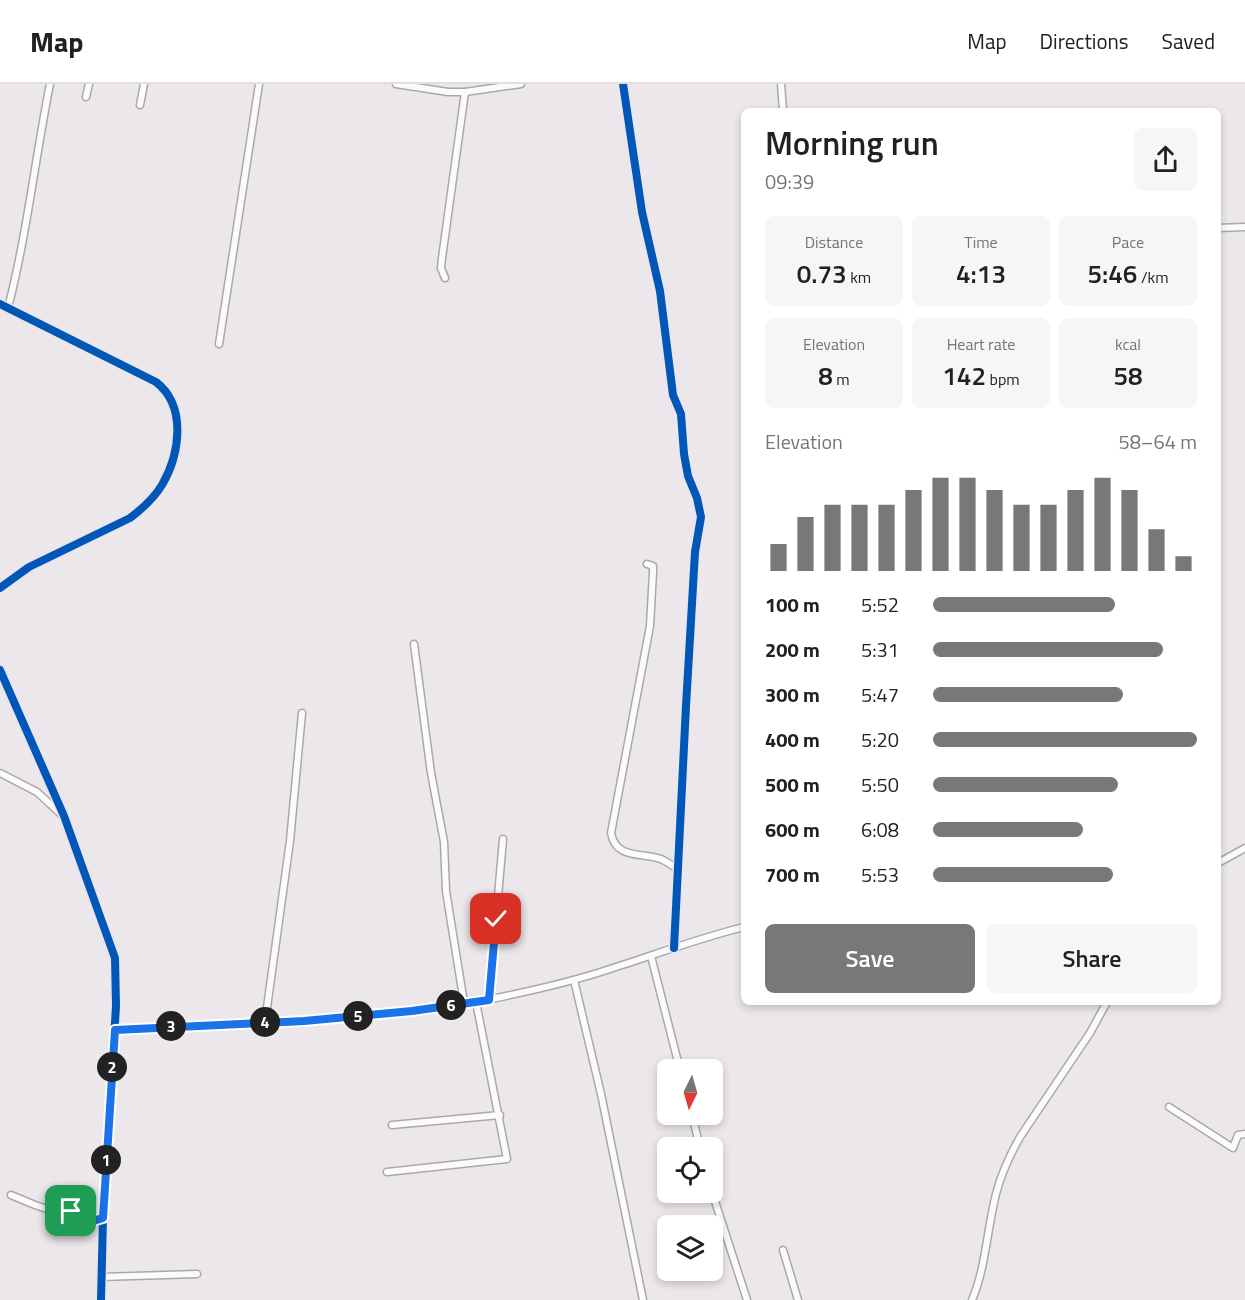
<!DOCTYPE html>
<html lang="en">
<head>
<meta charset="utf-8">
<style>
  :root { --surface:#fff; --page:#f6f6f6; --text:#202124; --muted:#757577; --line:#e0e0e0; --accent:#797779 }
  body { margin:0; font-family:"Titillium Web",sans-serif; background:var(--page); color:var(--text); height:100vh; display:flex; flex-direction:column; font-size:22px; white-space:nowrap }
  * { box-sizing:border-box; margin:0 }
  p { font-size:20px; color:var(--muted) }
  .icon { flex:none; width:33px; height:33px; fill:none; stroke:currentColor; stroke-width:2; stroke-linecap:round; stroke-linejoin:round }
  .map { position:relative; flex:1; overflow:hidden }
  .side { position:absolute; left:741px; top:24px; width:480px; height:897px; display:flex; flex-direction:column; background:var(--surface); border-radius:9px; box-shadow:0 3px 9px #0003 }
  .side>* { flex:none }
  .needle { width:39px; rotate:185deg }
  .fabs { position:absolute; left:657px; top:975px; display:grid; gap:12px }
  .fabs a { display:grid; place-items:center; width:66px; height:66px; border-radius:9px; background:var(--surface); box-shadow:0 3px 9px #0003; font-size:30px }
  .pin { position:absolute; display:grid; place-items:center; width:51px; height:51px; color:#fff; margin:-26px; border-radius:12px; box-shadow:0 3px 9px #0006 }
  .km { position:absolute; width:30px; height:30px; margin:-15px; border-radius:50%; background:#222; color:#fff; font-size:16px; line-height:30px; text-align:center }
  .round { display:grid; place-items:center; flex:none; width:63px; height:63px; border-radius:9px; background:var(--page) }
  .head { display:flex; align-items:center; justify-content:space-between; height:102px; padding:0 24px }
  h1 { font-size:33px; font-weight:600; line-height:45px }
  .stats { display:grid; grid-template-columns:repeat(3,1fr); gap:9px; height:102px; padding:6px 24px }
  .stats div { display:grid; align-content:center; border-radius:9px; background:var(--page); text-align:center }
  .stats b { font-size:26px; font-weight:600 }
  .stats small { font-size:16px; font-weight:400 }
  .stats p { font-size:16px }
  .chart { height:168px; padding:12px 24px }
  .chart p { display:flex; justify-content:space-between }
  .chart svg { width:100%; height:108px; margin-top:6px; stroke:var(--accent); stroke-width:6 }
  .cta { display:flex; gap:12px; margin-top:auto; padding:12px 24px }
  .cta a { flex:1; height:69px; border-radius:9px; background:var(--accent); color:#fff; font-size:24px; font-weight:600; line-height:69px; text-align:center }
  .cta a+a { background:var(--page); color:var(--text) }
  ul { padding:0 24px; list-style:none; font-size:20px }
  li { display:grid; grid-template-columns:96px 72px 1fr; align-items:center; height:45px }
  li i { height:15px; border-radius:8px; background:var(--accent) }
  header { display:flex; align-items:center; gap:36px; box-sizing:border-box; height:84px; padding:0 30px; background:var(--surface); border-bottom:2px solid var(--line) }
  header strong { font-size:28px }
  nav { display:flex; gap:33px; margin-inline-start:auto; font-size:21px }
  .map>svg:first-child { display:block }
</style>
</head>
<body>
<header>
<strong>Map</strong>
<nav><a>Map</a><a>Directions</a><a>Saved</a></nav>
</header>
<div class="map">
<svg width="1245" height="1216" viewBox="0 0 1245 1216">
  <rect width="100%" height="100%" fill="#ebe7eb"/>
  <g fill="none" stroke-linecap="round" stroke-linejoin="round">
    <defs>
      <g id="minor">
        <polyline points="396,0 448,8 465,8 521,0"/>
        <polyline points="623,0 642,128 660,207 673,311 681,330 684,370 688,392 697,414 701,433 695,468 686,622 674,864"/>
        <polyline points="781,0 783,27"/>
        <polyline points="86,13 89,0"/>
        <polyline points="140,21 144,0"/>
        <polyline points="1218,144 1245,143"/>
        <polyline points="445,194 441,184 442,174 465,8"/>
        <path d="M8 224C27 150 35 75 50 0"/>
        <polyline points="219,260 259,0"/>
        <path d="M647 480 653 482V488L650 542 611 749C616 776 642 768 661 775 667 778 673 782 678 785"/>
        <polyline points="414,560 431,689 444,758 446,807 464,919"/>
        <polyline points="0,689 37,708 63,732"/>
        <polyline points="1218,779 1245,764"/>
        <polyline points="651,872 680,986"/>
        <polyline points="574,896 601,1010 643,1216"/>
        <polyline points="489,916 503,755"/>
        <polyline points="265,938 290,757 302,629"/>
        <path d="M115 946C240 938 368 940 491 915 531 907 571 898 610 885 654 871 699 854 744 843"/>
        <polyline points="1169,1023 1233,1064 1238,1051 1245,1050"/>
        <polyline points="692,1030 700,1064"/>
        <polyline points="392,1041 500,1031"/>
        <polyline points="387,1088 507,1075 476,918"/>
        <polyline points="58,1107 64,1120 80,1134"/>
        <polyline points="712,1108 747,1216"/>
        <polyline points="11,1111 35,1121 85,1138 92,1138 103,1134"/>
        <polyline points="783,1166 798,1216"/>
        <polyline points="101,1193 197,1190"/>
        <path d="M972 1216C986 1183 987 1145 996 1110 1001 1090 1010 1071 1020 1053L1090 949 1107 918"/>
      </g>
      <g id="tertiary">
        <path d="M0 220 156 298C187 322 180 370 162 401 154 414 142 425 130 434L29 483 0 504"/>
        <polyline points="0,586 64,732 115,874 116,922 103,1134 101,1216"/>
      </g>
    </defs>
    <use href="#minor" stroke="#aba8ab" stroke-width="9"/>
    <use href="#tertiary" stroke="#aba8ab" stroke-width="10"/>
    <use href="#minor" stroke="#fcfbfc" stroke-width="6"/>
    <use href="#tertiary" stroke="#fcfbfc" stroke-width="7"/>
    <defs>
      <g id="cycleway">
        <polyline points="623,0 642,128 660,207 673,311 681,330 684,370 688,392 697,414 701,433 695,468 686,622 674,864"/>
        <path d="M0 220 156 298C187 322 180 370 162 401 154 414 142 425 130 434L29 483 0 504"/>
        <polyline points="0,586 64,732 115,874 116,922 103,1134 101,1216"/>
      </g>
    </defs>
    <use href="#cycleway" stroke="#ece6ec" stroke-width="11"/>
    <use href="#cycleway" stroke="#0057b8" stroke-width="8"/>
  </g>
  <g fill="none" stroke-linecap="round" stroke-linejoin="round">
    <defs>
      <path id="route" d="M71 1127C82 1136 90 1139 103 1134L115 946 304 937 412 927 489 916 496 835"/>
    </defs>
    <use href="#route" stroke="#fff" stroke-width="12"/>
    <use href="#route" stroke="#1a73e8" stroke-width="8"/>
  </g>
</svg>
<div class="fabs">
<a><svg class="needle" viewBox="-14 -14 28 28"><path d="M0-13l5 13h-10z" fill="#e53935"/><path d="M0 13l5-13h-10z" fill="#757577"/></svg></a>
<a><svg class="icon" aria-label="locate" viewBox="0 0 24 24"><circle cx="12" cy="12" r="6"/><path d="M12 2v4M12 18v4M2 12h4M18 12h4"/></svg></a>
<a><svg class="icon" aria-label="layers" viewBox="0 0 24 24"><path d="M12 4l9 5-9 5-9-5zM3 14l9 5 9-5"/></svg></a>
</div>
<div class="pin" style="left:71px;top:1127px;background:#1e9e55"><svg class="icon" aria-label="arrive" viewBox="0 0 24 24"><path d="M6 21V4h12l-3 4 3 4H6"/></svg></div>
<div class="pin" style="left:496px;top:835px;background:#d93025"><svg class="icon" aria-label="check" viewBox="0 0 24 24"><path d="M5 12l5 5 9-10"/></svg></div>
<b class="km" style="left:106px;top:1076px">1</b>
<b class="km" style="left:112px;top:983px">2</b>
<b class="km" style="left:171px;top:942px">3</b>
<b class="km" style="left:265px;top:938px">4</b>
<b class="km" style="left:358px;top:932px">5</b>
<b class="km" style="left:451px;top:921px">6</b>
<section class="side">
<div class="head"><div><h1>Morning run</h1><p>09:39</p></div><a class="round"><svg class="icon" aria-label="share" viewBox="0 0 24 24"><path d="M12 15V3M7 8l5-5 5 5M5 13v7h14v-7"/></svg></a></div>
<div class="stats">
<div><p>Distance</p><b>0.73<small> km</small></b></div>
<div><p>Time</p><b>4:13</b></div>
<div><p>Pace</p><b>5:46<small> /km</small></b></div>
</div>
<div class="stats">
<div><p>Elevation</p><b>8<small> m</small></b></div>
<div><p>Heart rate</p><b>142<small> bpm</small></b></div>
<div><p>kcal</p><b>58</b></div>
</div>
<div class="chart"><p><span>Elevation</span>58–64 m</p>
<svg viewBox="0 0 160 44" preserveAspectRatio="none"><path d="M5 44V33M15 44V22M25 44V17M35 44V17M45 44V17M55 44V11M65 44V6M75 44V6M85 44V11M95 44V17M105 44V17M115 44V11M125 44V6M135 44V11M145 44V27M155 44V38"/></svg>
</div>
<ul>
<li><b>100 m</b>5:52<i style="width:69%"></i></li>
<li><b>200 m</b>5:31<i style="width:87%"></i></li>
<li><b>300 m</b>5:47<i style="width:72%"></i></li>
<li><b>400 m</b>5:20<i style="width:100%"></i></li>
<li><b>500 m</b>5:50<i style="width:70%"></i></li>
<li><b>600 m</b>6:08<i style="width:57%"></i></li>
<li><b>700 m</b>5:53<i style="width:68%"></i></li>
</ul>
<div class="cta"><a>Save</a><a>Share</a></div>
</section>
</div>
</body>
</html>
